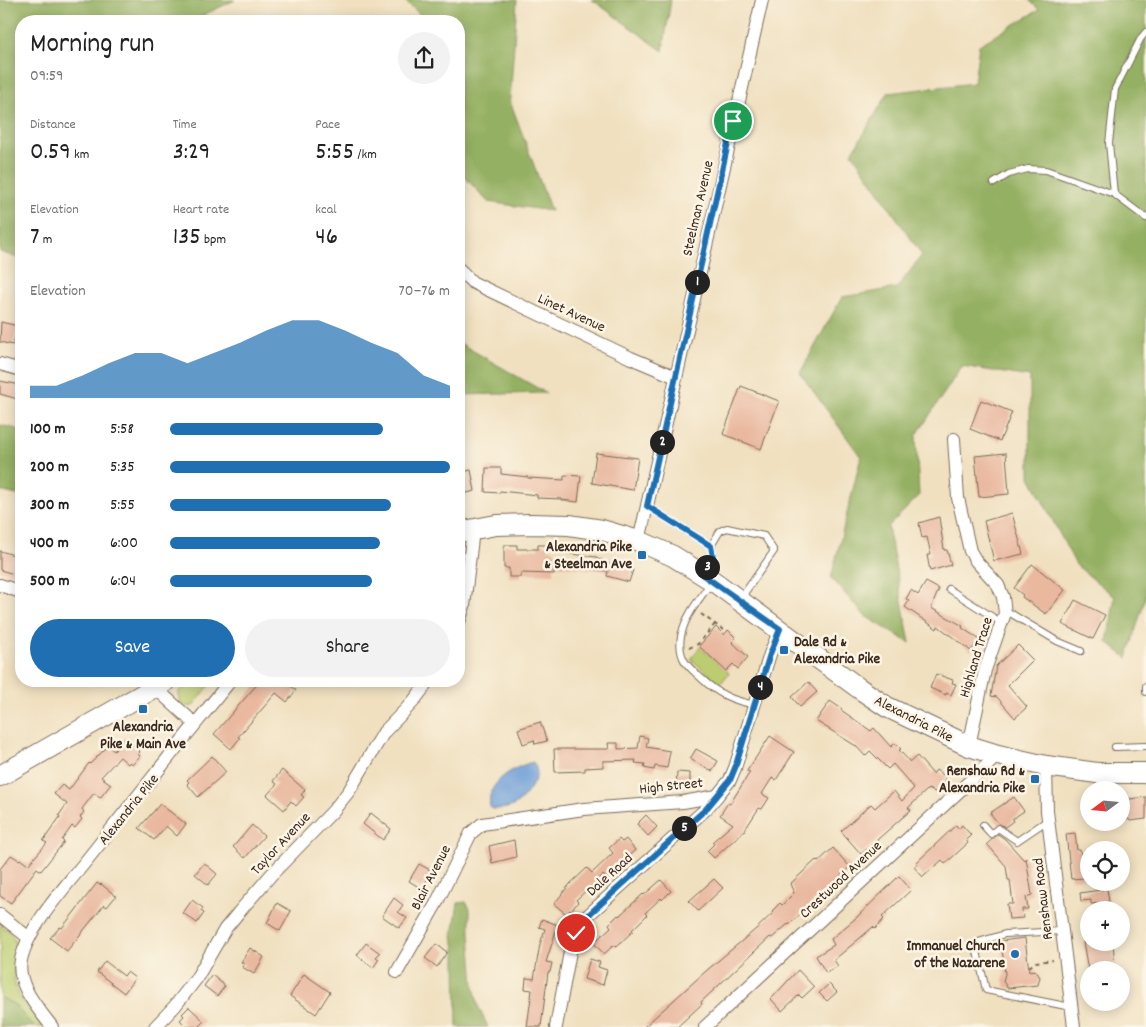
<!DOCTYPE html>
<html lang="en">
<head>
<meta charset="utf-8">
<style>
  :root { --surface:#fff; --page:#f2f2f2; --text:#222; --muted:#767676; --accent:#1f6fb2 }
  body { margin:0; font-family:Dekko,sans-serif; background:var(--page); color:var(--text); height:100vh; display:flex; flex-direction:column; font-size:19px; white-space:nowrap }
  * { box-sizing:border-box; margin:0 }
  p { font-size:16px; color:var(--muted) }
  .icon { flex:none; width:28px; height:28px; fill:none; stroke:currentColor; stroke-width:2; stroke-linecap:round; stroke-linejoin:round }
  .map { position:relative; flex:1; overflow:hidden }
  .drawer { position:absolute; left:15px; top:15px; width:450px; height:672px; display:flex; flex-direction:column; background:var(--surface); border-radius:20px; box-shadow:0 2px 12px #0003 }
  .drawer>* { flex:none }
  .needle { width:32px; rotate:254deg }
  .buttons { position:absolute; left:1080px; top:781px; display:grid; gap:10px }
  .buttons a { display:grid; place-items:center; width:50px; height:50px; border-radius:50%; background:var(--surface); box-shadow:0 2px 12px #0003; font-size:25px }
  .pin { position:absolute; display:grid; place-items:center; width:42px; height:42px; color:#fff; margin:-21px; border:2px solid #fff; border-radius:50%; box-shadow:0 1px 5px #0007 }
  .km { position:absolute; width:25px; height:25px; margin:-12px; border-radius:50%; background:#222; color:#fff; font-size:14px; line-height:25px; text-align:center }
  .round { display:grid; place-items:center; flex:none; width:52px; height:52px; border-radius:26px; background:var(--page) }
  .head { display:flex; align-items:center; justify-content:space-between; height:85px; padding:0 15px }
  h1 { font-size:28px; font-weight:600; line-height:38px }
  .stats { display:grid; grid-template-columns:repeat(3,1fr); gap:8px; height:85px; padding:5px 15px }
  .stats div { display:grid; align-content:center }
  .stats b { font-size:25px; font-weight:600 }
  .stats small { font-size:14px; font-weight:400 }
  .stats p { font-size:14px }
  .chart { height:140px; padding:10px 15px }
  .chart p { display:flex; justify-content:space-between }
  .chart svg { width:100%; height:90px; margin-top:5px; fill:var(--accent); opacity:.7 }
  .cta { display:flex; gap:10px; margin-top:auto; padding:10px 15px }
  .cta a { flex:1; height:58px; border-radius:30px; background:var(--accent); color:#fff; font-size:20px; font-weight:600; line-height:58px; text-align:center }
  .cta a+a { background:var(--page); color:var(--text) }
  ul { padding:0 15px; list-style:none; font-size:16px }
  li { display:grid; grid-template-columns:80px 60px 1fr; align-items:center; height:38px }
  li i { height:12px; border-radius:6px; background:var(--accent) }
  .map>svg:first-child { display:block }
</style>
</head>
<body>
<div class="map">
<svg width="1146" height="1027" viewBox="0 0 1146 1027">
  <rect width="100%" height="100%" fill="#fcf5e5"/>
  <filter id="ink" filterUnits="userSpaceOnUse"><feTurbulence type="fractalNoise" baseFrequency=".02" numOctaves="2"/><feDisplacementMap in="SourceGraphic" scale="10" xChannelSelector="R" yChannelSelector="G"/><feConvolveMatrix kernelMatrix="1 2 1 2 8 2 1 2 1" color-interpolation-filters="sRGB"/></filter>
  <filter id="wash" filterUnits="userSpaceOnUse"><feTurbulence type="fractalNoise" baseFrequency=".0096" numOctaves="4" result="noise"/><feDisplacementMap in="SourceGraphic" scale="20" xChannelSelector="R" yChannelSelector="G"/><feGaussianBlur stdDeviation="1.12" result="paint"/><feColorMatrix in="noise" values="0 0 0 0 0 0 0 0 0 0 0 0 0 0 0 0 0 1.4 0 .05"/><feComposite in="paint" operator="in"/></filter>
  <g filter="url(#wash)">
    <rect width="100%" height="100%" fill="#f0e0c0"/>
    <g fill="#bbcd70" stroke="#7b7c47">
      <polygon points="700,647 729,673 720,684 691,659"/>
      <path d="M196 681H213L193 706C181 708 179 701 179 691Z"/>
      <path d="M0 925C4 928 9 931 12 935 20 946 11 969 15 985 19 1001 33 1014 43 1027H34L14 1004 0 997Z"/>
    </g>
    <g fill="#94b062" stroke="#686d40">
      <polygon points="0,0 235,0 191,21 21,21 21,259 0,252"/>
      <polygon points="404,0 517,0 510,101 551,211 488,202 459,171 459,21 427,21"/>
      <polygon points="591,0 671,0 663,51 594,1"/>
      <polygon points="1029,0 1146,0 1146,596 1127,658 1107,642 1115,597 1076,565 1030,477 1030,377 962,366 916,436 919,496 888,527 910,643 865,616 831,578 861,457 800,373 842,297 897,288 922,255 852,153 888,93 974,83 979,45 1039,10"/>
      <polygon points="459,342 463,345 546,393 459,395"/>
      <polygon points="0,425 21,430 21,496 0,491"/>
      <polygon points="466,902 470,909 470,933 474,986 478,1006 488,1027 457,1027 456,957 453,935 458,903"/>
      <polygon points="0,997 13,1004 34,1027 0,1027"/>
    </g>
    <path fill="#6e9fd8" stroke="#54647b" d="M533 762C535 765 537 769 537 773 535 784 523 801 513 806 507 809 499 809 493 809L490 807C485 783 513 767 533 762Z"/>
    <g id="blocks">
      <g fill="#e9b89f">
        <polygon points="1,322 18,326 13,345 0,342"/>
        <polygon points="0,381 21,385 21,400 0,394"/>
        <polygon points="741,386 779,401 761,449 723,434"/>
        <polygon points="981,400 1012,412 1000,441 970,429"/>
        <polygon points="596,453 638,458 633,490 592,483"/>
        <polygon points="1006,453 1009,494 979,497 975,456"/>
        <polygon points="486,468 501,468 501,474 528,477 528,478 564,480 564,475 581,476 578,502 562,500 562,499 537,498 537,495 500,491 500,493 485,492"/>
        <polygon points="471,470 475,491 459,495 459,473"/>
        <polygon points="1012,513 1023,554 994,561 984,521"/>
        <polygon points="939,517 944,550 947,550 951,565 930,571 927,555 931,555 927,537 922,538 919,523"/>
        <polygon points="504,545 517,545 517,549 538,549 538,545 549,545 548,549 554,550 554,552 597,557 597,559 603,560 603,562 633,570 629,582 607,576 608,571 554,565 554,574 521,573 521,577 509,577 509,568 504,568"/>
        <polygon points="0,551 21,557 21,576 0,570"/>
        <polygon points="1032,564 1065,590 1046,614 1022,597 1023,595 1014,588"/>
        <polygon points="926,582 939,589 931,608 963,626 962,628 979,639 971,651 938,626 937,629 905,607 909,601 906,599 911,590 918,595"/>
        <polygon points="1075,600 1105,615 1093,639 1062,624"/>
        <polygon points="716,627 724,635 728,630 736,638 732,642 748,657 738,669 733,664 726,671 699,646"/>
        <polygon points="1018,645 1033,660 1008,685 1027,707 1015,718 997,697 991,696 996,666"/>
        <polygon points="936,674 953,680 952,683 956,684 951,695 946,693 946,695 930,688"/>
        <polygon points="260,681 284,681 296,690 287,702 276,693 238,737 240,738 231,749 214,734"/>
        <polygon points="808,682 817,692 800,707 792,697"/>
        <polygon points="830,701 842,709 841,710 871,731 874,728 891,747 895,743 901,749 899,750 910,762 917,756 933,774 936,770 946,777 944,780 946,781 937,793 928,789 908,808 911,810 861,854 841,831 871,804 875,808 894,791 902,801 914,788 893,764 888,769 870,751 865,756 856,746 816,721"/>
        <polygon points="540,722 547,741 535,744 534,740 523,744 518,729"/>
        <polygon points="640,736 648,738 646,747 670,751 667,768 655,766 654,770 644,768 645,764 635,763 636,760 603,761 603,767 585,768 585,771 555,772 554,749 609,749 608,743 618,743 618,749 638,748"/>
        <polygon points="770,736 794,752 776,780 772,778 762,794 769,798 762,809 759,808 744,831 714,858 707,851 714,844 712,842 733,824 720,815 728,803 730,804 750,772 747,771"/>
        <polygon points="125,738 140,752 138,754 140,756 133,764 130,762 128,764 120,757 101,777 111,784 100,798 94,793 82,809 84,812 80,817 82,819 75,828 72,826 62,840 64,842 41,871 37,868 11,903 0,896 0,869 11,855 19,860 20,859 28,865 47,843 43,841 60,817 59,815 67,804 54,794 62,785 69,790 89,763 90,764 108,746 114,751"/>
        <polygon points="696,749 718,761 712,771 690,759"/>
        <polygon points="212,756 226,772 198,797 187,784 189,782 187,780"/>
        <polygon points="282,770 305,790 301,795 304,797 296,806 291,801 284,810 267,795 277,784 273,781"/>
        <polygon points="677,772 690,773 690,786 676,785"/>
        <polygon points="1014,797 1024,811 1012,819 1013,821 1005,827 998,823 990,813"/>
        <polygon points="1146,797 1146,819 1130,821 1129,819 1123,820 1121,800"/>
        <polygon points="160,804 186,824 177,836 166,826 154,840 139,828"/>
        <polygon points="371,813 391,829 383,840 363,824"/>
        <polygon points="646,815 657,827 648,836 637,824"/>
        <polygon points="252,825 264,836 245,858 233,847"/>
        <polygon points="956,825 959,829 962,825 971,835 966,840 968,843 945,864 942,860 923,877 914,867 918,864 916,863"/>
        <polygon points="1075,833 1077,850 1080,850 1085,878 1071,879 1066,834"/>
        <polygon points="998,834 1005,839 1024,860 1026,858 1032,895 1026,897 1028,909 1022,909 1023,918 1009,919 1007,904 1013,904 1010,880 1008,880 1006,866 987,844"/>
        <polygon points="619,839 622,842 626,839 635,850 619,865 621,868 607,879 603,875 576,900 578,902 571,911 570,910 566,914 554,904 570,884 587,868 592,873 613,853 609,848"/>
        <polygon points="514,840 516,857 492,863 489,846"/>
        <polygon points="833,848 850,867 789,925 788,924 772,938 770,937 701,1002 702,1004 677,1027 644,1027 706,971 756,929 774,912 772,911 780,903 782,905 794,893 790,884 816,860 818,862"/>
        <polygon points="204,863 217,874 208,885 195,874"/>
        <polygon points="419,864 432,871 422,889 409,881"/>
        <polygon points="899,876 911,890 882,917 884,919 875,929 873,927 834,960 838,966 826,973 816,956 834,945 831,939 857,917"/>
        <polygon points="714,879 723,888 698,911 689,901"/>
        <polygon points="661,880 671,891 662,900 661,898 645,913 647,915 632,930 633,931 616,947 614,945 604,954 586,935 598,939 611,927 609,924 618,915 619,916 643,894 644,895"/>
        <polygon points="97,883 100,885 101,884 116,896 107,907 104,905 67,951 50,938 60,927 62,928"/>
        <polygon points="1107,889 1109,902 1091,904 1091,900 1081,901 1080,893"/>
        <polygon points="394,898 403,905 398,912 407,918 399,928 382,916"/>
        <polygon points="192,900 203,908 201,911 204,913 197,923 183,913"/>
        <polygon points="277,903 291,911 280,931 267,923"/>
        <polygon points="542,919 558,925 546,962 552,963 550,972 548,972 541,1027 527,1027 532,990 525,989 526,978 534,979 540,944 545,929 539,927"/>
        <polygon points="1025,938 1029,971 1035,970 1040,977 1038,985 1007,988 1003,981 1005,974 1001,941"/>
        <polygon points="1083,942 1113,942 1115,967 1108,968 1108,970 1088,970"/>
        <polygon points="366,943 380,953 376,957 379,959 373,968 357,955"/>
        <polygon points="436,944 447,952 437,967 425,958"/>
        <polygon points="250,948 264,957 254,974 242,967 244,964 241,962"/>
        <polygon points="590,959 600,962 598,967 607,970 603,985 584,979"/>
        <polygon points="105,961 124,976 127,972 135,978 124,993 97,972"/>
        <polygon points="798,970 814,987 802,998 799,995 782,1011 771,999"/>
        <polygon points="304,974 330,992 316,1014 290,996"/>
        <polygon points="212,975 225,986 217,996 204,986"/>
        <polygon points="829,984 837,992 827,1001 819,993"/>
        <polygon points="189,1007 204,1021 198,1027 187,1027 180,1020 184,1016 182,1014"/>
      </g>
    </g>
  </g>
  <g filter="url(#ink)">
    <use href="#blocks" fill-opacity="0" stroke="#7a6a57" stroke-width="1"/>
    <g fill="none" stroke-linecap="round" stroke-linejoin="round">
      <defs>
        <g id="lane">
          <polyline points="994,183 1009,174 1028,169 1046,170 1114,194 1146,218"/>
          <polyline points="1114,194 1109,143 1115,89 1141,38 1146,32"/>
          <polyline points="647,506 711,546 713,557 705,572"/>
          <polyline points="711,546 720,531 727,528 764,536 774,551 741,598"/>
          <path d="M712 582C697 601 672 632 683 658 686 666 695 672 701 678 718 694 731 700 755 705"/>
          <polyline points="949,589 1002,623"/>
          <polyline points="1005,610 1057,641 1081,651"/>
          <polyline points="1146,686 1146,692"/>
          <polyline points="1115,747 1146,746"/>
          <polyline points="983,825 991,834 998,828 1017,841 1048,820"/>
          <polyline points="1062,931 1005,934 975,943 986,990 1071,1007"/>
        </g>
        <g id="street">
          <polyline points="459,269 472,282 480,286 631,358 676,377"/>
          <polyline points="0,364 21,370"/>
          <polyline points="954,439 958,498 970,551 976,561 998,585 1003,597 1005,613 985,670 969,746"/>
          <polyline points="639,541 762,0"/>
          <polyline points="0,585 21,592"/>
          <polyline points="459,622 464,606 473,530"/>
          <polyline points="150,683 195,724"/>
          <polyline points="1046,766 1047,811 1074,1027"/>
          <polyline points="0,915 29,938"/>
          <polyline points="397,972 436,904 471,833 482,824 584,809 683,802 717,796 730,780 735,768 770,654 780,629"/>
          <path d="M52 1027C38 1008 16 985 21 960 28 926 68 884 90 856 136 798 183 739 230 681"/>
          <polyline points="155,1027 175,1006 196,979 225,929 239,912 271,875 333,811 349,791 384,732 412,703 422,690 427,681"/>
          <polyline points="556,1027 572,941 585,918 706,809 717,796"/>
          <polyline points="705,1027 998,755"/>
        </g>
        <g id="primary">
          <polyline points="459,532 496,525 531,524 569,525 602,530 639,541 673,556 713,581 860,689 887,707 929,727 969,746 998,755 1046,766 1097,773 1146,773"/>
          <polyline points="0,776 166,681"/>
        </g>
      </defs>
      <use href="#lane" stroke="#7a6a57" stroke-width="8"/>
      <use href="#street" stroke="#7a6a57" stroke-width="14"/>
      <use href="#primary" stroke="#7a6a57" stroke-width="22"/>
      <g stroke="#7a6a57" stroke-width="2" stroke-dasharray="4 4" stroke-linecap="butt">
        <polyline points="701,614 726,632"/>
        <polyline points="689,648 698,644 716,623"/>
        <polyline points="1029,967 1036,962 1053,960"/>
      </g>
      <use href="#lane" stroke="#fff" stroke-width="6"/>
      <use href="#street" stroke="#fff" stroke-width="12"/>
      <use href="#primary" stroke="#fff" stroke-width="20"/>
    </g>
  </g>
  <g fill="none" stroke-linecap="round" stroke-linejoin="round" filter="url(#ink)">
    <defs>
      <polyline id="route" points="576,933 585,918 706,809 730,780 735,768 770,654 780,629 703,575 713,557 711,546 647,506 733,121"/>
    </defs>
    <use href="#route" stroke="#fff" stroke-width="10"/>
    <use href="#route" stroke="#1f6fb2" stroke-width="6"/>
  </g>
  <g fill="#1f6fb2" stroke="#fcf5e5" stroke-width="2">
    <rect x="637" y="550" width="10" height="10" rx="2.5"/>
    <rect x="779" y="645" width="10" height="10" rx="2.5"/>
    <rect x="138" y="704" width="10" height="10" rx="2.5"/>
    <rect x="1030" y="774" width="10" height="10" rx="2.5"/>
    <circle cx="1015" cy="954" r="5"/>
  </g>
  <g text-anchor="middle" stroke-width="5" stroke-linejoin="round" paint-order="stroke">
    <g font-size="15" fill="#3b2a1e" stroke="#fcf5e5">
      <text transform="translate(697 208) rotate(-77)" y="5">Steelman Avenue</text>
      <text transform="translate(572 312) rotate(25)" y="5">Linet Avenue</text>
      <text transform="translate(975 657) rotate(-73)" y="5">Highland Trace</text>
      <text transform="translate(914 718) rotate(27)" y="5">Alexandria Pike</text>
      <text transform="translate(671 785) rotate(-6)" y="5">High Street</text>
      <text transform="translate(128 809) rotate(-51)" y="5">Alexandria Pike</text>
      <text transform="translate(280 843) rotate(-47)" y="5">Taylor Avenue</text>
      <text transform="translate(609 874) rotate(-42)" y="5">Dale Road</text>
      <text transform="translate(430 877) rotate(-63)" y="5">Blair Avenue</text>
      <text transform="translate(840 879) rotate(-43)" y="5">Crestwood Avenue</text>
      <text transform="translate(1042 899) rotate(-97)" y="5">Renshaw Road</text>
    </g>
    <g font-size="15" font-weight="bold" fill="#3b2a1e" stroke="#fcf5e5" text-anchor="end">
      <text x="632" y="551">Alexandria Pike<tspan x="632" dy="17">&amp; Steelman Ave</tspan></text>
      <text x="794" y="646" text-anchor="start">Dale Rd &amp;<tspan x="794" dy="17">Alexandria Pike</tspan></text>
      <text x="143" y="731" text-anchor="middle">Alexandria<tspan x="143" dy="17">Pike &amp; Main Ave</tspan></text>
      <text x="1025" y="775">Renshaw Rd &amp;<tspan x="1025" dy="17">Alexandria Pike</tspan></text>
      <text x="1005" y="950">Immanuel Church<tspan x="1005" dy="17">of the Nazarene</tspan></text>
    </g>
  </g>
</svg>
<div class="buttons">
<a><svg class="needle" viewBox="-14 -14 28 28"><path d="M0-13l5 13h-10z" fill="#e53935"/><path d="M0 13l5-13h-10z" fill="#767676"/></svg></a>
<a><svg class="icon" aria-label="locate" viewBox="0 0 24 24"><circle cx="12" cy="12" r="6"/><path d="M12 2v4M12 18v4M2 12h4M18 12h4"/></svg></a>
<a>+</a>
<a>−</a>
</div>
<div class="pin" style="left:733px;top:121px;background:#1e9e55"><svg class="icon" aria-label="arrive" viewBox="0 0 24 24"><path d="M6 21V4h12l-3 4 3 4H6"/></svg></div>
<div class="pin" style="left:576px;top:933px;background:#d93025"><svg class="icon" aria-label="check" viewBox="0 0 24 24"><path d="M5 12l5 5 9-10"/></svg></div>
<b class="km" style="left:697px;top:282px">1</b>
<b class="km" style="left:662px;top:442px">2</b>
<b class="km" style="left:707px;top:567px">3</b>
<b class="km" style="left:760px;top:687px">4</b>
<b class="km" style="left:684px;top:828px">5</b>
<section class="drawer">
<div class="head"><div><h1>Morning run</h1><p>09:59</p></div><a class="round"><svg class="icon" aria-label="share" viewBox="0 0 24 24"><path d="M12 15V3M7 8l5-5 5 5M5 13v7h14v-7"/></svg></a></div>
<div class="stats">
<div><p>Distance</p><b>0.59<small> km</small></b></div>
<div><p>Time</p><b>3:29</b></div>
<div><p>Pace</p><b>5:55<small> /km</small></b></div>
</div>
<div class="stats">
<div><p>Elevation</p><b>7<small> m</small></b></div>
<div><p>Heart rate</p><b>135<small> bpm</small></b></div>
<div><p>kcal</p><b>46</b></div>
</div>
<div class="chart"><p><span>Elevation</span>70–76 m</p>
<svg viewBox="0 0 160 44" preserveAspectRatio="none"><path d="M0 44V38L10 38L20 33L30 27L40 22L50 22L60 27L70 22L80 17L90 11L100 6L110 6L120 11L130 17L140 22L150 33L160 38V44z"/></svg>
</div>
<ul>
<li><b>100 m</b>5:58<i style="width:76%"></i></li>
<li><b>200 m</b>5:35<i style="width:100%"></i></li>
<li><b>300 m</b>5:55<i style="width:79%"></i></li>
<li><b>400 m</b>6:00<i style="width:75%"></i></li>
<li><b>500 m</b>6:04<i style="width:72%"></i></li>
</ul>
<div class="cta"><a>Save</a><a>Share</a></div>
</section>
</div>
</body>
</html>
